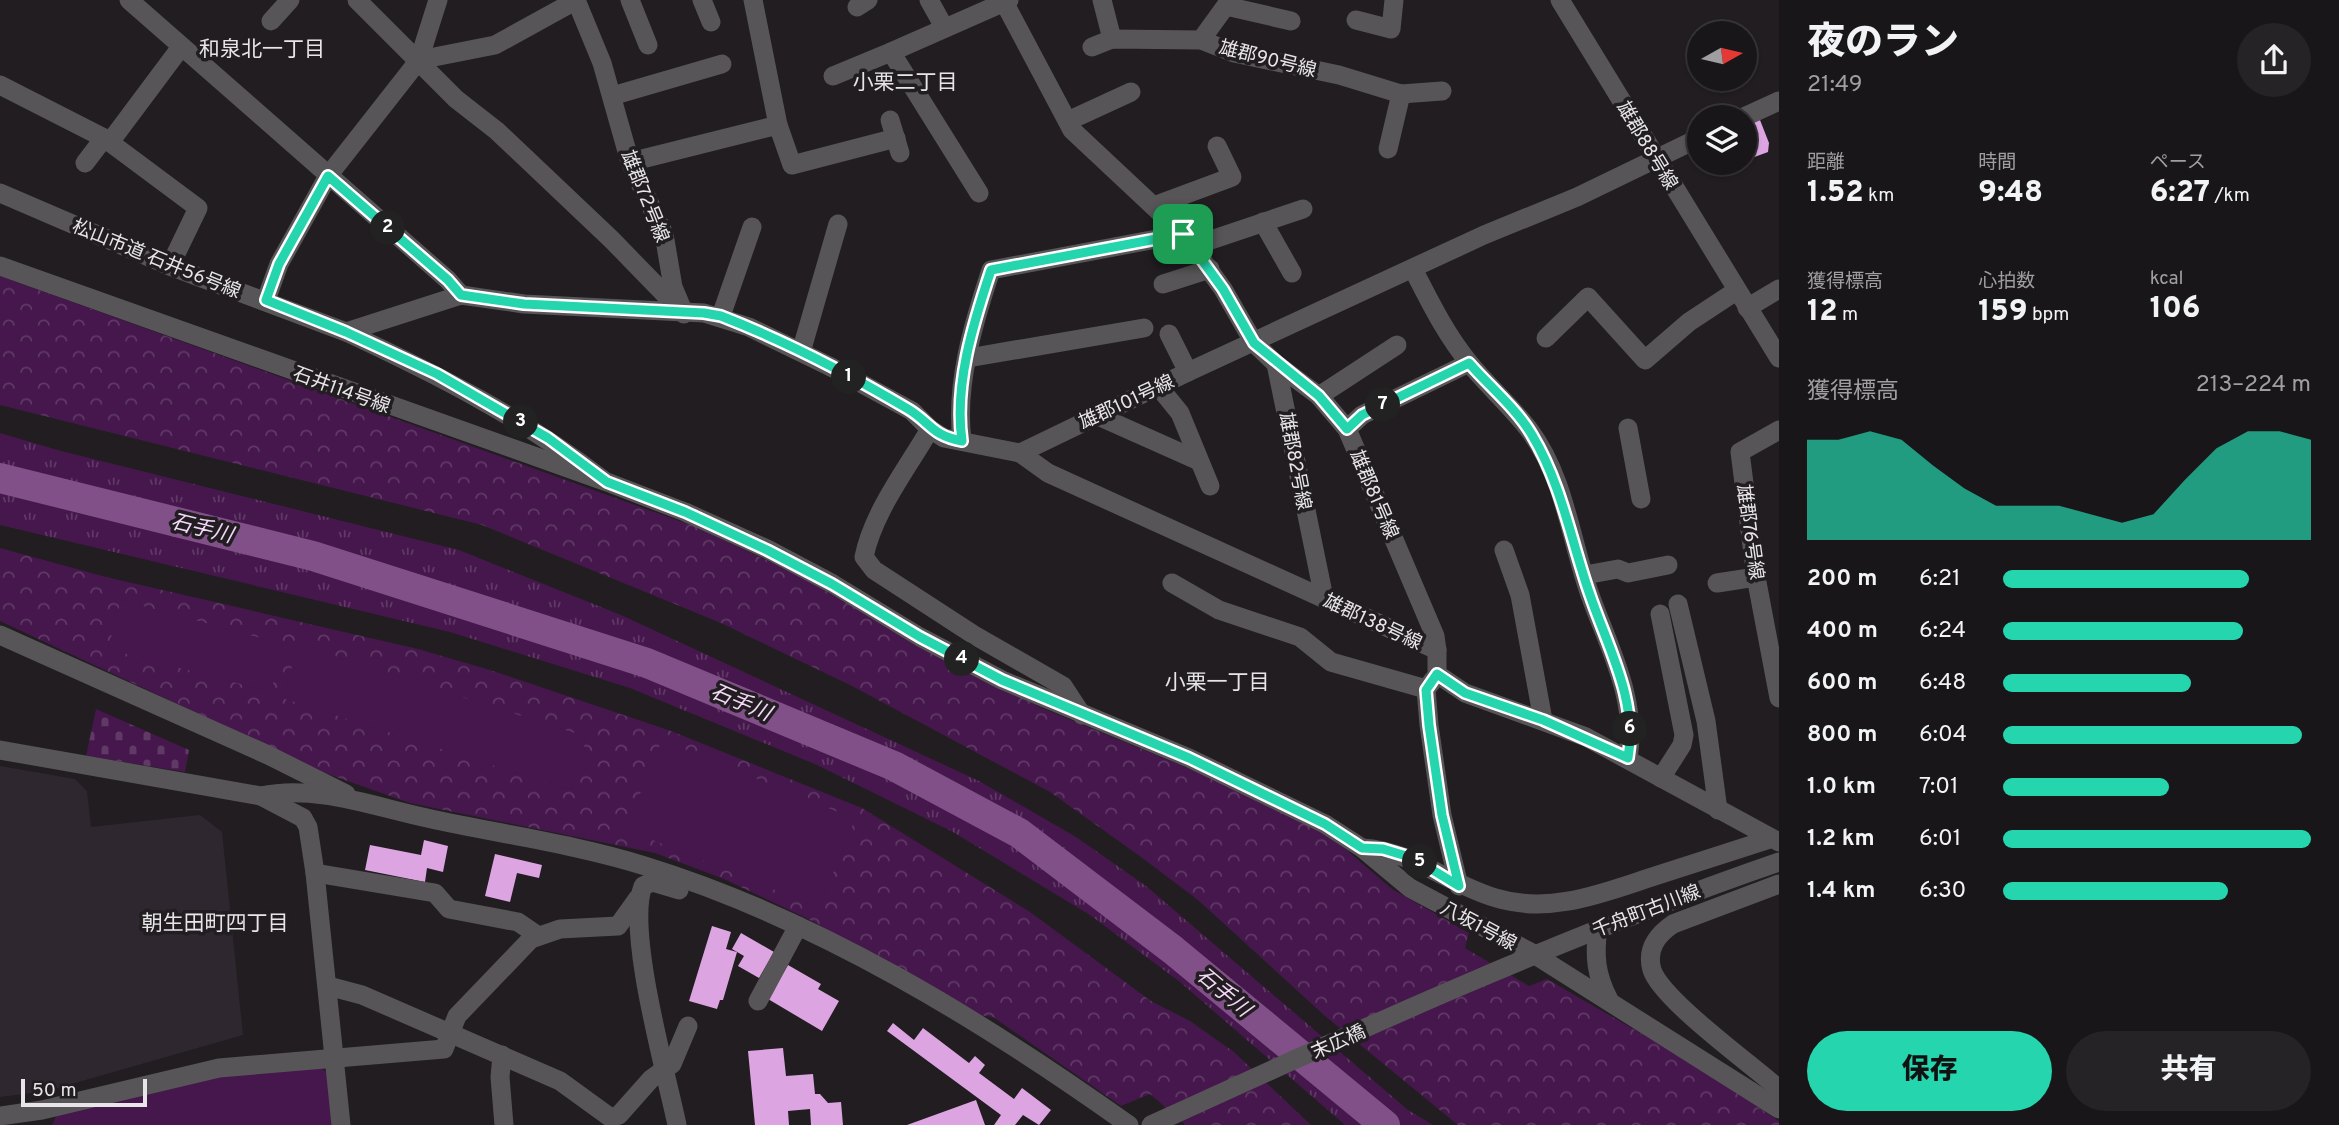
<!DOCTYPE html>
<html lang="ja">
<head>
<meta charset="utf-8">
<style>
  :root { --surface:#191619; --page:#262326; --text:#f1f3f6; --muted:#9f9fa2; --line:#373538; --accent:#25d5ae }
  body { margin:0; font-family:Overpass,"Noto Sans JP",sans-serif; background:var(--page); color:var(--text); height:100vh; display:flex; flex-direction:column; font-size:26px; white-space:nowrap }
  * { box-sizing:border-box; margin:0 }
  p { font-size:23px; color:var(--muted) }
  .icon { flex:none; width:38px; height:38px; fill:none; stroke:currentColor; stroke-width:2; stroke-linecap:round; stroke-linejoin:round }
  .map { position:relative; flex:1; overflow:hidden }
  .sheet { display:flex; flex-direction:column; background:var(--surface); width:560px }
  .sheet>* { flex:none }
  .needle { width:46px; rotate:82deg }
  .tools { position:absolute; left:1687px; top:21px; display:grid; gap:14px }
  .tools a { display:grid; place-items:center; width:70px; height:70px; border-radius:50%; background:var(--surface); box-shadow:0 2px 5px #0004,0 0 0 2px var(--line); font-size:35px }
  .scale { position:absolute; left:21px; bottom:18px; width:126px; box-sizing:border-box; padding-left:7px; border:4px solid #e7e5e8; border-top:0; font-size:19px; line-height:24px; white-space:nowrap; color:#e7e5e8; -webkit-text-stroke:5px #211d21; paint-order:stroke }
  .pin { position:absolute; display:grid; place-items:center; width:60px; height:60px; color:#fff; margin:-30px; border-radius:14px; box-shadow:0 4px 10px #0006 }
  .km { position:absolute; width:35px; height:35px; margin:-18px; border-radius:50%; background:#222; color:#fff; font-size:19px; line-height:35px; text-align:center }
  .round { display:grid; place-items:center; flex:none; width:74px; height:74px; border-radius:37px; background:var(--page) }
  .head { display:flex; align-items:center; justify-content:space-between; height:119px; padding:0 28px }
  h1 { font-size:38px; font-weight:800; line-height:52px }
  .figures { display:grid; grid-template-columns:repeat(3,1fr); gap:10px; height:119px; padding:7px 28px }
  .figures div { display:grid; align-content:center }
  .figures b { font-size:30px; font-weight:800 }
  .figures small { font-size:19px; font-weight:400 }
  .figures p { font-size:19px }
  .chart { height:196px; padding:14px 28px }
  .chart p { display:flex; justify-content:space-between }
  .chart svg { width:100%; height:126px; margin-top:7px; fill:var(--accent); opacity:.7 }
  .button { display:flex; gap:14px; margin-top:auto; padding:14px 28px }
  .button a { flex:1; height:80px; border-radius:42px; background:var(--accent); color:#111; font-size:28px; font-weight:800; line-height:80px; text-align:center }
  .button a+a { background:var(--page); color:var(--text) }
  ul { padding:0 28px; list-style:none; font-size:23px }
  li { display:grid; grid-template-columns:112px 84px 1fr; align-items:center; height:52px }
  li i { height:18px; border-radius:9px; background:var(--accent) }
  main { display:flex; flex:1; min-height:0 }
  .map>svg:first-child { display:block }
</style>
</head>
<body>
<main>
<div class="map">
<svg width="1779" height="1125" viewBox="0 0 1779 1125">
  <defs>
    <pattern id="grass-tufts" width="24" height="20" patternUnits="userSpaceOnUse" patternTransform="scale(1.75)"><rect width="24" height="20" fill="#45174c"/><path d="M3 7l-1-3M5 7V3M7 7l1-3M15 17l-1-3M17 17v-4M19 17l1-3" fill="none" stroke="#603966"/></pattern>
    <pattern id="cemetery-stones" width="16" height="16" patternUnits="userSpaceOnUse" patternTransform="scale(1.75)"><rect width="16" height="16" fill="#45174c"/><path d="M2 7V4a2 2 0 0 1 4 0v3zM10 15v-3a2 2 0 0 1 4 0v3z" fill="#603966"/></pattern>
    <pattern id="park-crowns" width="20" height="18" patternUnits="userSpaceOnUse" patternTransform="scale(1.75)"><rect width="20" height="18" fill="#45174c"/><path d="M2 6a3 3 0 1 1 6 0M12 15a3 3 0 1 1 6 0" fill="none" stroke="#603966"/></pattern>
  </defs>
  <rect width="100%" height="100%" fill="#211d21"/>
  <polygon fill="#2e272f" points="0,766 75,779 87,791 91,827 200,815 222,832 243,1035 47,1091 0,1097"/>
  <polygon fill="url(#grass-tufts)" points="0,433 61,451 459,550 621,615 979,781 1076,837 1146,886 1408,1110 1433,1125 1345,1125 1180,982 1090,915 953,832 817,765 630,688 450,632 0,525"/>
  <polygon fill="url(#cemetery-stones)" points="96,709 189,750 185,772 86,756"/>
  <g fill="url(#park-crowns)">
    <polygon points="0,276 696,527 796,574 936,654 1042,708 1231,786 1322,829 1392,889 1469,933 1465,948 1529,986 1547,979 1685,1059 1779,1121 1779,1125 1458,1125 1325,1016 1198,900 1141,857 1050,792 852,686 721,623 482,525 0,405"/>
    <polygon points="0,548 106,577 418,649 490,670 671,731 862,808 1030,912 1151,1001 1190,1021 1234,1052 1311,1125 1186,1125 1150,1094 1121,1106 993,1017 977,1015 808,919 724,879 655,853 410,803 325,773 0,621"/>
  </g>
  <g fill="#45174c">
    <polygon points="121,600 283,644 271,692 108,649"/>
    <polygon points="299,645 587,737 570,790 282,698"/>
    <polygon points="662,740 855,819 819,908 626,829"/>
    <polygon points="321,1068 328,1073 334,1125 52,1125 57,1114 203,1078"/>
  </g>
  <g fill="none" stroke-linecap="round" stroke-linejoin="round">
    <polyline stroke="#815088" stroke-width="30" points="0,478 313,556 647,663 894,766 1019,833 1173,950 1385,1125"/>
  </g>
  <g fill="#dca5e2">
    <polygon points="1760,120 1769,143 1768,152 1749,159 1745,149 1745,126"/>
    <polygon points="424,840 448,846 443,872 427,868 425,882 365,870 370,845 421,855"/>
    <polygon points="495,854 542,865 539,878 517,873 510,902 485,896"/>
    <polygon points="712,926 731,932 726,949 737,952 723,1000 720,1000 717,1009 689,1001"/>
    <polygon points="741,933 774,952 759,978 738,966 744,956 732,949"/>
    <polygon points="788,965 821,984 818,989 839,1001 822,1031 768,999"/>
    <polygon points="893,1023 914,1040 923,1028 969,1063 975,1056 985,1065 979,1073 1014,1099 1022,1088 1051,1110 1039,1125 1023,1115 1015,1125 994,1125 1001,1115 887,1031"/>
    <polygon points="783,1048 786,1076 813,1074 815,1094 820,1094 828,1103 841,1102 843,1125 811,1125 810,1109 788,1111 789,1125 755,1125 748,1051"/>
    <polygon points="976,1100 985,1125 907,1125"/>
  </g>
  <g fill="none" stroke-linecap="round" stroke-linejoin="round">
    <g stroke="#575557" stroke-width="19">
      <polyline points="129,0 448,280 461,295"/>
      <polyline points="357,0 456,99 497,131 611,239 684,314"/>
      <polyline points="576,0 602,63 630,162 664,234 673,287 681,306"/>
      <polyline points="630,0 648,45"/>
      <polyline points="702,0 711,22"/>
      <polyline points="753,0 778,125"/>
      <polyline points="929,0 944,27"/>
      <polyline points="1003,0 1072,130 1183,234 1223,289 1254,343 1276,364 1324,598"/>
      <polyline points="1102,0 1112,39"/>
      <polyline points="1560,0 1779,358"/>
      <polyline points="1226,6 1291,21"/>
      <polyline points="857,7 868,0"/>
      <polyline points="1356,20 1391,29 1394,0"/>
      <polyline points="271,21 290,0"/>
      <polyline points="1201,40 1230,0"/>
      <polyline points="1092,47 1112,39 1201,40 1234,53 1339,75 1401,94 1442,91"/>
      <polyline points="419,60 495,45 575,1"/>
      <polyline points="833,76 891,52"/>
      <polyline points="0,85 104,138 198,208 170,266"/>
      <polyline points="612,96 722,64"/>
      <polyline points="1744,117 1779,101"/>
      <polyline points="890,120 900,153"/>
      <polyline points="1068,121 1131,92"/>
      <polyline points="110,142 181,47"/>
      <polyline points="1388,149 1401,94"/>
      <polyline points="630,162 778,125 792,165 896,138"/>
      <polyline points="85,163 104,138"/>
      <polyline points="0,193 170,266 346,332 461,295 524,304 704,313 749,327 831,367"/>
      <polyline points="979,193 891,52 1009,0"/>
      <polyline points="1154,206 1232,177 1217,146"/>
      <polyline points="1263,222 1292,273"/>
      <polyline points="1193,246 1303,209"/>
      <path d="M1413 269C1430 302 1446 335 1470 364 1489 387 1512 407 1530 431 1565 478 1571 542 1590 595 1609 648 1638 700 1628 758"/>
      <polyline points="1163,284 1210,269"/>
      <polyline points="266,300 279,264 328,176 419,60 438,0"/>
      <polyline points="1747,308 1779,289"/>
      <polyline points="721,316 752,227"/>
      <path d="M346 332C436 374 523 418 602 479"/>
      <polyline points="1169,334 1188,372"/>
      <polyline points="1546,338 1588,297 1645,360 1689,322 1736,291"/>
      <polyline points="801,352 838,224"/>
      <polyline points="968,358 1144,328"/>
      <polyline points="1276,364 1319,396 1347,429 1435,636 1437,650"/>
      <polyline points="1158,386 1180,413 1210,486"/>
      <polyline points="1319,396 1397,345"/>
      <polyline points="1096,415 1197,460"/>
      <polyline points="1628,428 1641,499"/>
      <polyline points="1347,429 1362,415 1469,363"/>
      <polyline points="1779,430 1740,452 1756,577 1779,698"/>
      <path d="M962 441C955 385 973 324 991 270L1183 234"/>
      <polyline points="1020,453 1048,473 1437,650 1437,674 1465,693 1586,737 1779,842"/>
      <polyline points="1504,550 1520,595 1543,720"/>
      <polyline points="1585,575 1618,569 1628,573 1668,565"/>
      <polyline points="1172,583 1219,610 1300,637 1331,662 1426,689"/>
      <polyline points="1717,583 1756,577"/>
      <polyline points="1678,604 1706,721 1718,810"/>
      <polyline points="1660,614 1684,735 1682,745 1661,778"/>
      <polyline points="0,635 268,755 346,794"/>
      <polyline points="1434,679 1426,689 1429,725 1442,815 1459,886"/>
      <path d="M1082 715 1063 686 974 635 874 570 864 557C873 512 907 469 930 429L944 438 1020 453 1188 372 1484 235 1577 197 1699 138"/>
      <polyline points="0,750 261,796 303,818 308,827 315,873 341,1125"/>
      <path d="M261 796C315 784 375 807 427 818 499 834 575 844 645 866 817 919 983 1021 1129 1125"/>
      <path d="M1362 848C1413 851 1448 884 1496 898 1552 915 1605 892 1658 875 1695 863 1733 851 1770 839"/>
      <polyline points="315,873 435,893 449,909 518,922 537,935"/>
      <path d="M1779 884 1673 924C1657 935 1646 949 1652 970 1662 1000 1751 1064 1779 1089"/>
      <polyline points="328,986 362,995 560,1081 611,1118 619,1115 651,1079 672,1064 688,1026"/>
      <polyline points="758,1001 798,926"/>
      <polyline points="502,1055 500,1077 504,1125"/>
      <polyline points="0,1116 42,1110 219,1068 444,1049 457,1016 531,939 560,929 618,926 638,898"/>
      <path d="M677 1125C666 1072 626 931 643 886L652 882 679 890"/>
    </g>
    <g stroke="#575557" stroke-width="19">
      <polyline points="0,266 607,482 685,512 767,549 833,584 920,637 1002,680 1189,758 1325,824 1362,848 1410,888 1532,953 1779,1109"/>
      <polyline points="831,367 912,411 930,429"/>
      <path d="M1598 928C1594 956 1596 975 1609 1000"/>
      <path d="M1151 1125C1358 1030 1564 936 1779 862"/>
    </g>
  </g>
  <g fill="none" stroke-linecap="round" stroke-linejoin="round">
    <defs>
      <path id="route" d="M328 176 448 280 461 295 524 304 704 313 721 316C785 341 849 374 908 409 930 422 932 436 962 441 954 385 973 324 991 270L1183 234 1223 289 1254 343 1319 396 1347 429 1362 415 1469 363C1489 386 1517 409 1532 435 1562 485 1571 541 1590 595 1608 648 1638 700 1628 758L1543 720 1465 693 1437 674 1426 690 1429 725 1442 815 1459 886 1413 858 1383 849 1362 848 1325 824 1189 758 1002 680 920 637 832 584 767 550 685 512 607 482 548 438 437 374 346 332 266 300 279 264Z"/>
    </defs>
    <use href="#route" stroke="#fff" stroke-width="14"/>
    <use href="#route" stroke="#25d5ae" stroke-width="9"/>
  </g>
  <g text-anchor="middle" stroke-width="7" stroke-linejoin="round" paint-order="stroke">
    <g font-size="19" fill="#e7e5e8" stroke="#211d21">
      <text transform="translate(1268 58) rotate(14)" y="7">雄郡90号線</text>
      <text transform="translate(1648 145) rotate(59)" y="7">雄郡88号線</text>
      <text transform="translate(646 196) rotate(68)" y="7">雄郡72号線</text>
      <text transform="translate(157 258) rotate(22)" y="7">松山市道 石井56号線</text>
      <text transform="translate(342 389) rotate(20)" y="7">石井114号線</text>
      <text transform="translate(1126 401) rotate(-25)" y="7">雄郡101号線</text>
      <text transform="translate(1296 461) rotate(79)" y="7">雄郡82号線</text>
      <text transform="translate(1375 494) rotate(67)" y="7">雄郡81号線</text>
      <text transform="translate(1751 532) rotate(82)" y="7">雄郡76号線</text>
      <text transform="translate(1373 621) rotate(25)" y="7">雄郡138号線</text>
      <text transform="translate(1646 910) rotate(-21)" y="7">千舟町古川線</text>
      <text transform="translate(1479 925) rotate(28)" y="7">八坂1号線</text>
      <text transform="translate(1338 1041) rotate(-24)" y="7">末広橋</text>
    </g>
    <g font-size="21" fill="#e7e5e8" stroke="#211d21">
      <text x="262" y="56">和泉北一丁目</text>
      <text x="905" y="89">小栗二丁目</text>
      <text x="1217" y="689">小栗一丁目</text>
      <text x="215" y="930">朝生田町四丁目</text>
    </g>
    <g font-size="21" font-style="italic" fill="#f5d8f9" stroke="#211d21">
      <text transform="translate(202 528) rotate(14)" y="7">石手川</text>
      <text transform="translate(741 702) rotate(23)" y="7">石手川</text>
      <text transform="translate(1224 992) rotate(40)" y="7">石手川</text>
    </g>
  </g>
</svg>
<div class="tools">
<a><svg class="needle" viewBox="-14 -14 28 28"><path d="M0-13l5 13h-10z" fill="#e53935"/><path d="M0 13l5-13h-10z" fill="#9f9fa2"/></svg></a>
<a><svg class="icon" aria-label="layers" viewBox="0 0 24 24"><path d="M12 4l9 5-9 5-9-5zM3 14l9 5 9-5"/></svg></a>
</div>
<div class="scale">50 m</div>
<div class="pin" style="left:1183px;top:234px;background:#1e9e55"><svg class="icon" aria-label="arrive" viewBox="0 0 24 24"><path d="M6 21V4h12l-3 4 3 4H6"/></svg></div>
<b class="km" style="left:849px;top:377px">1</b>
<b class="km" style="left:388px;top:228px">2</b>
<b class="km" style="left:521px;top:422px">3</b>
<b class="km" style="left:962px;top:659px">4</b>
<b class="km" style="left:1420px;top:862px">5</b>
<b class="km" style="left:1630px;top:729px">6</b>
<b class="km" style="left:1383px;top:405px">7</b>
</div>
<section class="sheet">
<div class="head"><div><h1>夜のラン</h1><p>21:49</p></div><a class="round"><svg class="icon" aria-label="share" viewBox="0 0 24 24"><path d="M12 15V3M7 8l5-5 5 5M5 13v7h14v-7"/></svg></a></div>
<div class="figures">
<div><p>距離</p><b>1.52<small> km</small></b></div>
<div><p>時間</p><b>9:48</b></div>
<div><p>ペース</p><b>6:27<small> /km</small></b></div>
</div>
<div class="figures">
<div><p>獲得標高</p><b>12<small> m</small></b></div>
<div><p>心拍数</p><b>159<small> bpm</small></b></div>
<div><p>kcal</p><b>106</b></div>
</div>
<div class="chart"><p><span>獲得標高</span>213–224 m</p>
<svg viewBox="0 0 160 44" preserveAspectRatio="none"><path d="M0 44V9L10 9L20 6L30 9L40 18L50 26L60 32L70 32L80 32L90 35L100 38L110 35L120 23L130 12L140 6L150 6L160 9V44z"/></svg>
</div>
<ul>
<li><b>200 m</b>6:21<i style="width:80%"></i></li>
<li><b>400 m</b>6:24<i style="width:78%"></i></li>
<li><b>600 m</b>6:48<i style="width:61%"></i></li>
<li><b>800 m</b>6:04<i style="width:97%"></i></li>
<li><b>1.0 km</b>7:01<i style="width:54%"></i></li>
<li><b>1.2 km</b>6:01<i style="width:100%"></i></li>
<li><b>1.4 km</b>6:30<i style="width:73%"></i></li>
</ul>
<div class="button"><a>保存</a><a>共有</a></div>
</section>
</main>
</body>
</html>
